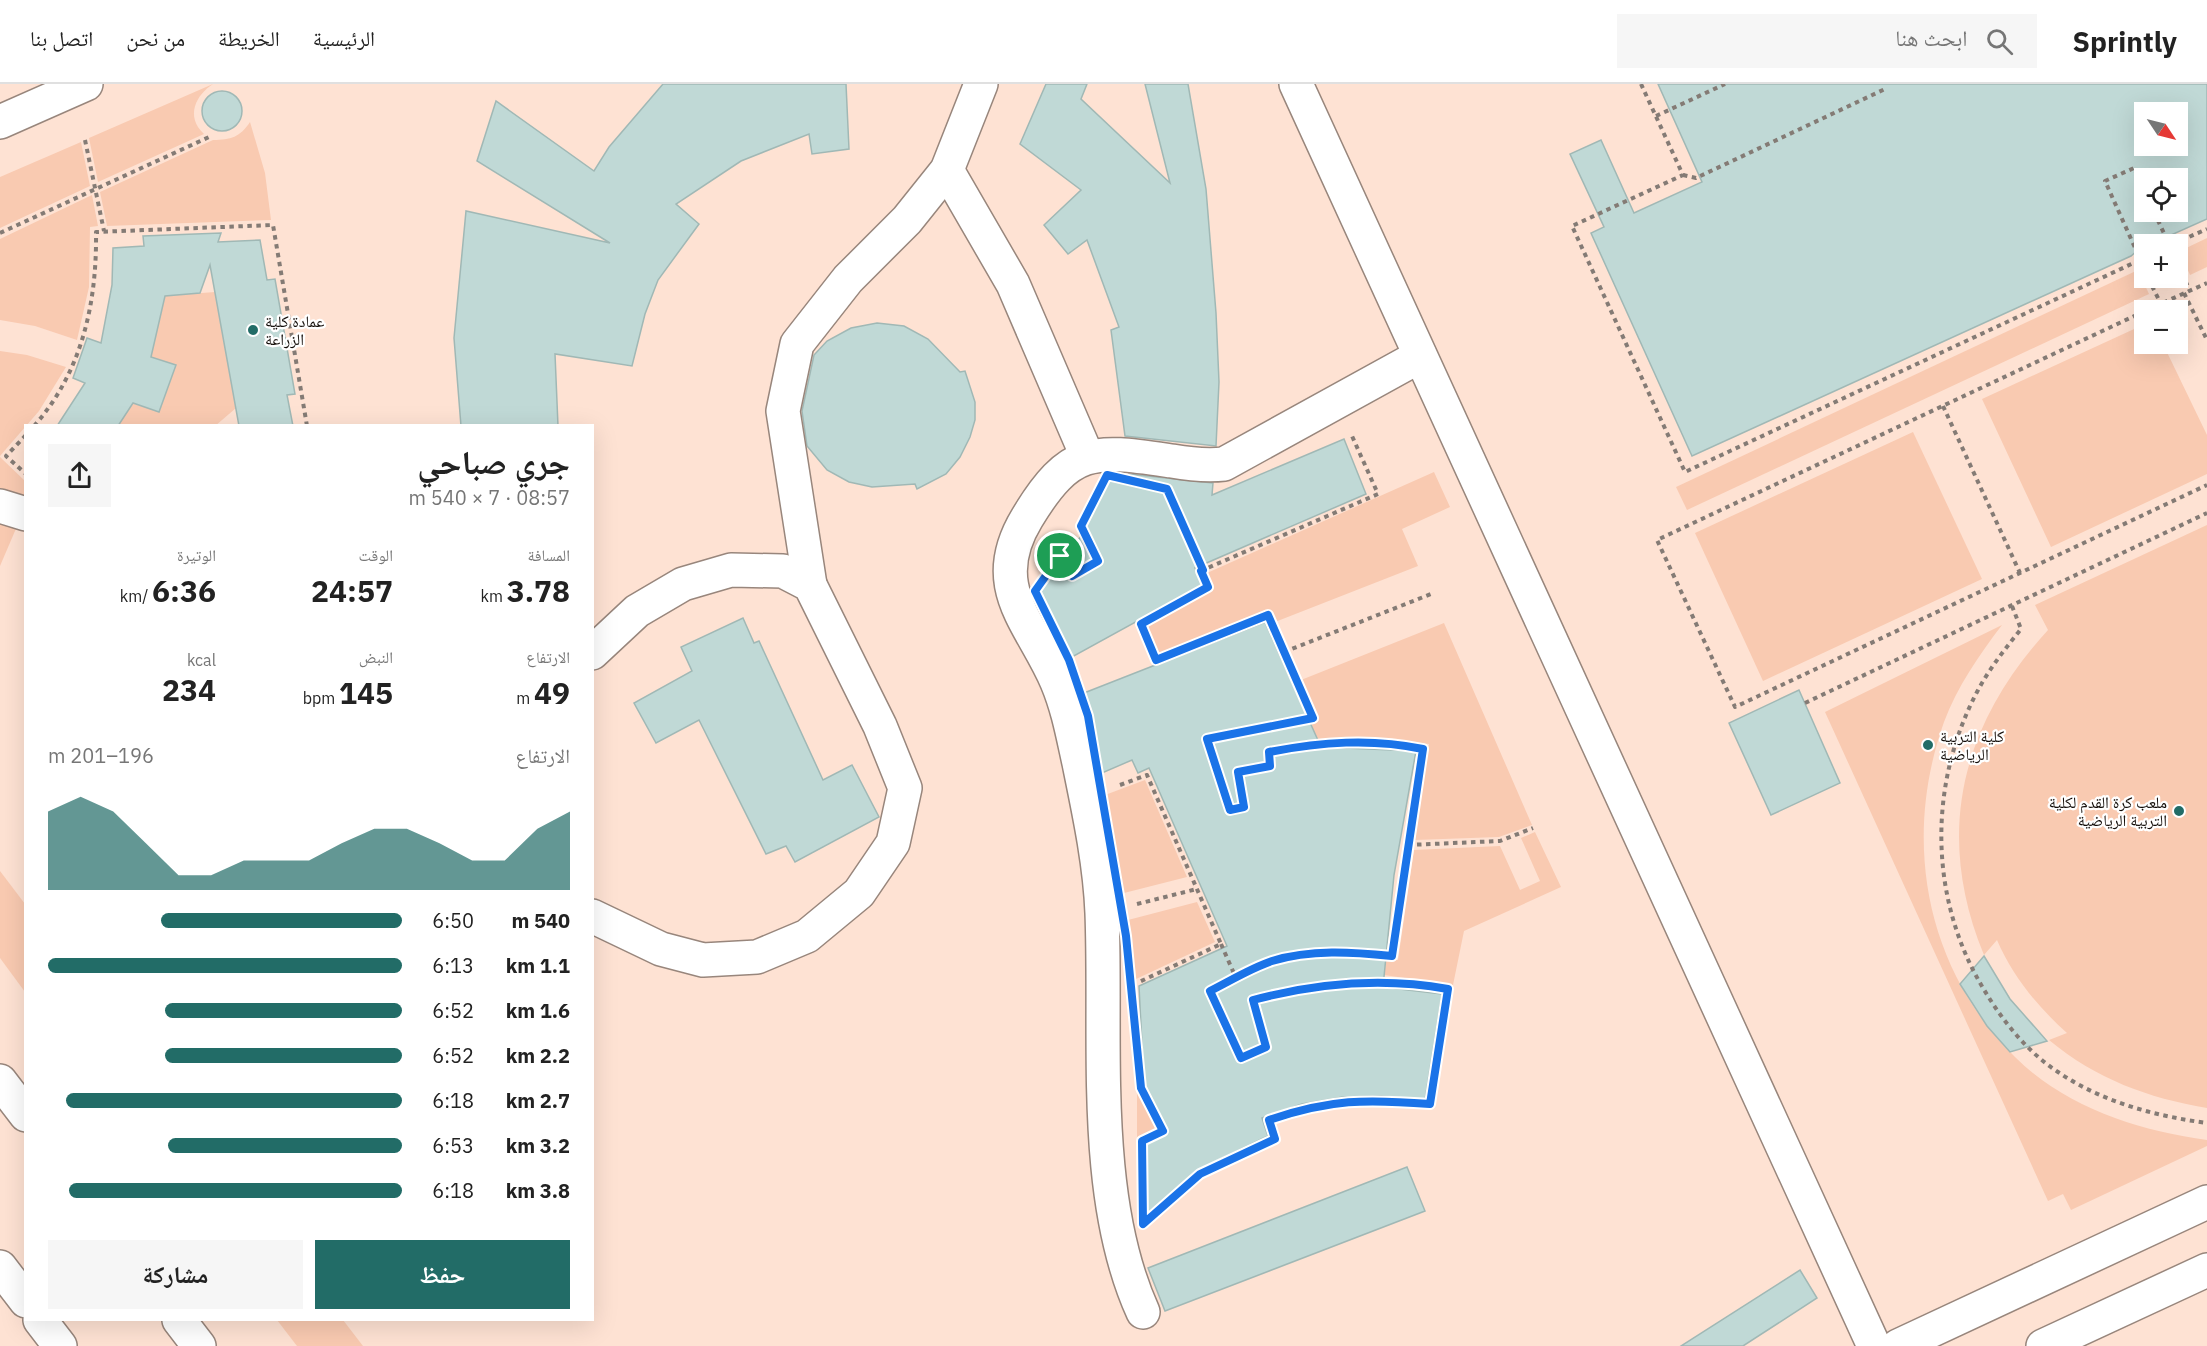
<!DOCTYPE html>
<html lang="ar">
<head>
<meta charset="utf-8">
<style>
  :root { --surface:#fff; --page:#f6f6f6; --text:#222; --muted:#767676; --line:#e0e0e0; --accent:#226c67 }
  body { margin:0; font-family:"IBM Plex Sans","Noto Naskh Arabic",sans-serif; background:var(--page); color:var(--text); direction:rtl; height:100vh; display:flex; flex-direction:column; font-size:22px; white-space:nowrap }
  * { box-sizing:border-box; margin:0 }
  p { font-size:20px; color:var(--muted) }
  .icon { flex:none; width:33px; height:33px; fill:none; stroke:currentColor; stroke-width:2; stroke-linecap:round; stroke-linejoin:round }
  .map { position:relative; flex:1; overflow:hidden; direction:ltr }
  .side { position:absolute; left:24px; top:340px; width:570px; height:897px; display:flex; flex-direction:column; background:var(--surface); border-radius:0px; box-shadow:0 6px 24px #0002; direction:rtl }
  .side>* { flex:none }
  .needle { width:39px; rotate:125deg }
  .tools { position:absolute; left:2134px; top:18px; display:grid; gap:12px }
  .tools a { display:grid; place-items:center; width:54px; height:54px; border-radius:0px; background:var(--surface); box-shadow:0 6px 24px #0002; font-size:30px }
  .pin { position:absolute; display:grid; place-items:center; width:51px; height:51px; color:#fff; margin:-26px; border:3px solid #fff; border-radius:50%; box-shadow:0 2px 6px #0007 }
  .round { display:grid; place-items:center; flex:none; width:63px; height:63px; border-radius:0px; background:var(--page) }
  .headline { display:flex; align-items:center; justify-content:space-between; height:102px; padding:0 24px }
  h1 { font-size:33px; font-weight:800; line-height:45px }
  .figures { display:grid; grid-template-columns:repeat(3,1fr); gap:9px; height:102px; padding:6px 24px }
  .figures div { display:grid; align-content:center }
  .figures b { font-size:30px; font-weight:800 }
  .figures small { font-size:16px; font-weight:400 }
  .figures p { font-size:16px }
  .chart { height:168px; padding:12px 24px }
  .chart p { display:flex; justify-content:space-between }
  .chart svg { width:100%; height:108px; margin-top:6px; fill:var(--accent); opacity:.7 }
  .cta { display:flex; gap:12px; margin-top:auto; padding:12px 24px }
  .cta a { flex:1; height:69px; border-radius:0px; background:var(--accent); color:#fff; font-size:24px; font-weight:800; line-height:69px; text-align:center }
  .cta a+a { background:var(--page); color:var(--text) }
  ul { padding:0 24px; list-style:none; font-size:20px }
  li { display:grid; grid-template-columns:96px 72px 1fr; align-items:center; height:45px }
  li i { height:15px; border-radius:8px; background:var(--accent) }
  header { display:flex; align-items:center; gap:36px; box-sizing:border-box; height:84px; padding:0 30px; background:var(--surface); border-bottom:2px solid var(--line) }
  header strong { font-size:28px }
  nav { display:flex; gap:33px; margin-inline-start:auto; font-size:21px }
  .search { width:420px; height:54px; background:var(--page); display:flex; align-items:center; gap:15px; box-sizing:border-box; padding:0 21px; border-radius:0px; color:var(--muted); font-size:22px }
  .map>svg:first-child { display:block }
</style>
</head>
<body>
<header>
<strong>Sprintly</strong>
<div class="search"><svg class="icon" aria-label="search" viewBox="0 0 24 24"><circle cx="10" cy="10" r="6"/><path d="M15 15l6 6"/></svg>ابحث هنا</div>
<nav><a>الرئيسية</a><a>الخريطة</a><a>من نحن</a><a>اتصل بنا</a></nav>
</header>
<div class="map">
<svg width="2207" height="1262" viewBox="0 0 2207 1262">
  <rect width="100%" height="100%" fill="#fef2eb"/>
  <path fill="#fee2d3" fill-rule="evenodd" d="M0 0H2207V1262H0ZM2145 28H2178V62H2145ZM2145 94H2178V128H2145ZM2145 160H2178V194H2145ZM2145 226H2178V260H2145ZM26 342H592V1236H26Z"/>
  <g fill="#f9cab1">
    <path d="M213 0C196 11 185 32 204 50L98 98 89 54Z"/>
    <path d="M250 38 265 89 271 136 107 142 100 108 213 56C231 56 240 53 250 38Z"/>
    <polygon points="81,58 90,102 0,144 0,93"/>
    <polygon points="92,111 98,142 90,143 89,203 77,256 35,242 0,236 0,155"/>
    <polygon points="2207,154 2207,183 2190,191 2180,167"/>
    <polygon points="2138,186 2149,210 1687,426 1676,403"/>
    <polygon points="215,208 236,324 215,342 118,342 132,319 159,328 175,282 149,273 162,212"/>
    <polygon points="2145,240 2145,260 2163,260 2207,351 2207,390 2051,463 1982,315"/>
    <polygon points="0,267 27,271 66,283 39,327 0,372"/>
    <polygon points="1913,348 1982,495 1763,597 1695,449"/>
    <polygon points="0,373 25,397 25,412 0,406"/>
    <polygon points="1434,388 1450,423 1402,445 1418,482 1275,538 1269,526 1159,569 1147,542 1214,505 1207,489"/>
    <polygon points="0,435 18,440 0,482"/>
    <path d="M2207 441V1024C2148 1014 2096 995 2049 956L2067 949C2038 923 2013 893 1997 856L1984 871C1934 750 1961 641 2048 546L2035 521Z"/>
    <polygon points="1444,539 1532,741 1499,753 1415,756 1429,660 1361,653 1319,655 1265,665 1211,659 1319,637 1301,596"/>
    <path d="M2002 541C1979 571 1957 603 1944 638 1902 756 1925 884 2015 973 2065 1023 2139 1047 2207 1056V1062L2071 1126 2063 1110 2048 1117 1825 628Z"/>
    <polygon points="1145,696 1187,793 1124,809 1105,711"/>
    <polygon points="1535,748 1561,803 1464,847 1453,901 1384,891 1347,873 1398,876 1414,766 1500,762 1520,806 1540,797 1521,754"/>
    <polygon points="0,787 25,820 25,908 0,874"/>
    <polygon points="1197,818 1215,858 1134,896 1128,836"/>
    <polygon points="1137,1002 1158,1045 1137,1054"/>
    <polygon points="277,1236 343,1236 363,1262 297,1262"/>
  </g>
  <g fill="#c0d9d6" stroke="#a0b8b5" stroke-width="1.5" fill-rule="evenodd">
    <polygon points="663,0 846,0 849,65 812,70 809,50 741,77 676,120 699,140 658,196 645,230 632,282 555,270 558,342 461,342 454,254 466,127 610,159 477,77 496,17 594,87 609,63"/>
    <polygon points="1046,0 1087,0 1081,15 1170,99 1145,0 1188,0 1206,105 1216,229 1219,298 1216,362 1125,352 1111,246 1119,243 1087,156 1068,170 1044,141 1081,106 1020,60"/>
    <path d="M1658 0H2207V135L2151 160H2145L2131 172 1692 372 1591 149 1604 143 1570 70 1601 56 1634 129 1702 98ZM2145 28H2178V62H2145ZM2145 94H2178V128H2145Z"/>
    <circle cx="222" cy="27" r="20"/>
    <polygon points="221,149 218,158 260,156 267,196 275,195 295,310 287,311 293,342 239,342 210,181 200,209 165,212 151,273 176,281 159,328 133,319 118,342 57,342 85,299 73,294 87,254 101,259 112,201 113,164 144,162 143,152"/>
    <polygon points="877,239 904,242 928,255 960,288 965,287 975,318 975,336 970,353 960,373 946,390 917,405 915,400 872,403 849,398 827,386 807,362 802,327 814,271 827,257 851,244"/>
    <polygon points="1344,355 1366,410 1195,484 1203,501 1072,573 1039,506 1086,446 1084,442 1108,395 1130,400 1129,390 1213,399 1212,411"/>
    <polygon points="743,534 754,559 759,557 823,696 852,681 879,733 795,778 786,762 766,770 699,636 656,659 634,619 692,587 681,563"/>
    <polygon points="1265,538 1321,663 1416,667 1394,791 1383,903 1442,910 1425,1016 1381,1012 1343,1013 1302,1020 1262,1034 1268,1052 1198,1086 1146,1132 1146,1060 1167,1050 1144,1001 1139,902 1227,862 1149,684 1138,689 1132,676 1102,689 1092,631 1084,609"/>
    <polygon points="1799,606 1840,699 1771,731 1729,639"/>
    <polygon points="1984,872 2010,915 2047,957 2010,968 1987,942 1960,900"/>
    <polygon points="1407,1083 1425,1127 1165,1227 1148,1184"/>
    <polygon points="1800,1186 1817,1214 1743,1262 1681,1262"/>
  </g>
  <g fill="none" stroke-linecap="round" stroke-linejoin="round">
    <defs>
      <g id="minor">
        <polyline points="1296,0 1874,1262"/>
        <polyline points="0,38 86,0"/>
        <polyline points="947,86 1013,200 1087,372"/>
        <polyline points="0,422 26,430"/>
        <polyline points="810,501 783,327 797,260 848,195 907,136 947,86 981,0"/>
        <polyline points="592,569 637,527 683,500 731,486 783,487 810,501 880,642 905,704 893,759 859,809 807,852 757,873 703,876 661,865 592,832"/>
        <polyline points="0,997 26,1031"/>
        <polyline points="0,1183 26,1217"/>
        <path d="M1143 1228C1090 1112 1107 955 1102 829 1100 779 1089 728 1079 679 1073 652 1068 624 1057 598 1032 539 985 503 1027 434 1071 361 1094 366 1172 377 1189 380 1206 382 1224 380L1420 272"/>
        <polyline points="40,1236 60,1262"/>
        <polyline points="179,1236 199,1262"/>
        <polyline points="1898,1262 2207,1118"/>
        <polyline points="2043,1262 2207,1186"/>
      </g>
    </defs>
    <use href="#minor" stroke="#98867c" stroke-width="36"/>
    <g stroke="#847b75" stroke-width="4" stroke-dasharray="4.5 4.5" stroke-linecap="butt">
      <polyline points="1641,0 1683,91 1572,142 1685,388 2140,176"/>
      <polyline points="1656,32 1725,0"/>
      <polyline points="85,56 104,147"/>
      <polyline points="1683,91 1696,94 1885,5"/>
      <polyline points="2145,108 2134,84 2105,97 2145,186"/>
      <polyline points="2154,128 2169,160"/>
      <polyline points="0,149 209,53"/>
      <polyline points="2173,160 2207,145"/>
      <polyline points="2178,181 2190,207"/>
      <polyline points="2148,194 2161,220"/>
      <polyline points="2184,209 2207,256"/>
      <polyline points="2147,226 2207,199"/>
      <polyline points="2145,227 1657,456 1735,623 2207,401"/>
      <polyline points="1943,322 2020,489"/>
      <path d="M34 342C82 288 97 219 96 148L273 141 307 342"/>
      <polyline points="26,351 6,372 26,390"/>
      <polyline points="1171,414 1203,486"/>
      <polyline points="1047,490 1060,472 1072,491 1098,477 1081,443 1098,409"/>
      <path d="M2012 522 2021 545C2005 565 1989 585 1977 608 1928 701 1929 814 1983 904 2002 936 2026 967 2058 988 2102 1018 2155 1032 2207 1039"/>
      <polyline points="1284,568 1431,510"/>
      <polyline points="1805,619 2207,429"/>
      <polyline points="1120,701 1147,691 1221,860 1139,898"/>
      <polyline points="1408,761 1500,757 1533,744"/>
      <polyline points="1137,820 1197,805"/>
      <polyline points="1221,860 1236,894"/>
      <polyline points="1141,1003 1163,1048 1142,1058"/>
      <path d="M1152 1131 1200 1090 1275 1055 1269 1036C1330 1015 1366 1015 1430 1020L1447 905C1382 892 1317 899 1253 916L1266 963 1241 974 1210 907C1230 897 1251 884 1272 877 1311 865 1352 868 1392 872L1423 665C1371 654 1321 658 1269 668L1270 682 1238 688 1244 723 1230 726 1207 655 1313 634 1268 531 1156 576 1141 540 1207 503 1201 487 1203 486 1378 410 1352 352"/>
    </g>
    <use href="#minor" stroke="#fff" stroke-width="33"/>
  </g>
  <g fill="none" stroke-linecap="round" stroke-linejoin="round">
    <defs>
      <path id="route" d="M1107 391 1167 405 1203 486 1201 487 1208 503 1141 540 1156 576 1268 531 1313 634 1207 655 1230 726 1244 723 1238 688 1270 682 1269 668C1321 658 1371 654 1423 665L1392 872C1352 868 1311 865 1272 877 1251 884 1230 897 1210 907L1241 974 1266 963 1253 916C1317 899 1382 893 1448 905L1430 1020C1366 1015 1330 1015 1269 1036L1275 1055 1200 1090 1143 1140 1142 1057 1163 1047 1141 1004 1126 852 1088 632 1069 576 1035 507 1060 472 1072 492 1098 477 1081 442Z"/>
    </defs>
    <use href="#route" stroke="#fff" stroke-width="12"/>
    <use href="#route" stroke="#1a73e8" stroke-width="8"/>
  </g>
  <g fill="#226c67" stroke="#fff" stroke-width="2">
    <circle cx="253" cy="246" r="6"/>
    <circle cx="1928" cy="661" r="6"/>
    <circle cx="2179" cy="727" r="6"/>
  </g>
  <g text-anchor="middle" stroke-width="4.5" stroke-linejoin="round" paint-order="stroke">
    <g font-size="16" fill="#130d09" stroke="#fff" text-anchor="start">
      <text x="265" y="243">عمادة كلية<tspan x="265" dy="18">الزراعة</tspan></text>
      <text x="1940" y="658">كلية التربية<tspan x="1940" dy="18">الرياضية</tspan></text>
      <text x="2167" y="724" text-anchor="end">ملعب كرة القدم لكلية<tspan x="2167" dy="18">التربية الرياضية</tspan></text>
    </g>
  </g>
</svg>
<div class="tools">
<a><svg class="needle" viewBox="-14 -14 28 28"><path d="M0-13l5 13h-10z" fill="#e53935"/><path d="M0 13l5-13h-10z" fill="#767676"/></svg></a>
<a><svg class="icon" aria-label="locate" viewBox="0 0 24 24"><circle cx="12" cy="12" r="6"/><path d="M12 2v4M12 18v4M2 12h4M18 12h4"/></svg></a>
<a>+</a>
<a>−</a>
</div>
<div class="pin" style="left:1060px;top:472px;background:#1e9e55"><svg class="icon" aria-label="arrive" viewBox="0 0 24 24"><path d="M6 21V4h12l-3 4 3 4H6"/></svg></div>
<section class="side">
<div class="headline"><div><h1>جري صباحي</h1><p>08:57 · 7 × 540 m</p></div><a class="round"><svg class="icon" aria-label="share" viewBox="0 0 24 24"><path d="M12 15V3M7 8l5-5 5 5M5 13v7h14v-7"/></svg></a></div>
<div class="figures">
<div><p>المسافة</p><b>3.78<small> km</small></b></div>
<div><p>الوقت</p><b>24:57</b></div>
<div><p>الوتيرة</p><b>6:36<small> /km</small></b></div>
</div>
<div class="figures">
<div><p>الارتفاع</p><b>49<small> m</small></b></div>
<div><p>النبض</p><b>145<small> bpm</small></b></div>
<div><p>kcal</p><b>234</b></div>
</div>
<div class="chart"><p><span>الارتفاع</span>196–201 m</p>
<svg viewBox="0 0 160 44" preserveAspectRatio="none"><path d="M0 44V12L10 6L20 12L30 25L40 38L50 38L60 32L70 32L80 32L90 25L100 19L110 19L120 25L130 32L140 32L150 19L160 12V44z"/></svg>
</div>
<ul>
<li><b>540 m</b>6:50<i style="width:68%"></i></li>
<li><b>1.1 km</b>6:13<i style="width:100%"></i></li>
<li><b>1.6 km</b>6:52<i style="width:67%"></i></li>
<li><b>2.2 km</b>6:52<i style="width:67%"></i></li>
<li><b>2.7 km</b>6:18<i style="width:95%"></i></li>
<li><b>3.2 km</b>6:53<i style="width:66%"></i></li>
<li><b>3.8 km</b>6:18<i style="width:94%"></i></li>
</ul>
<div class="cta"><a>حفظ</a><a>مشاركة</a></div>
</section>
</div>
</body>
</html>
